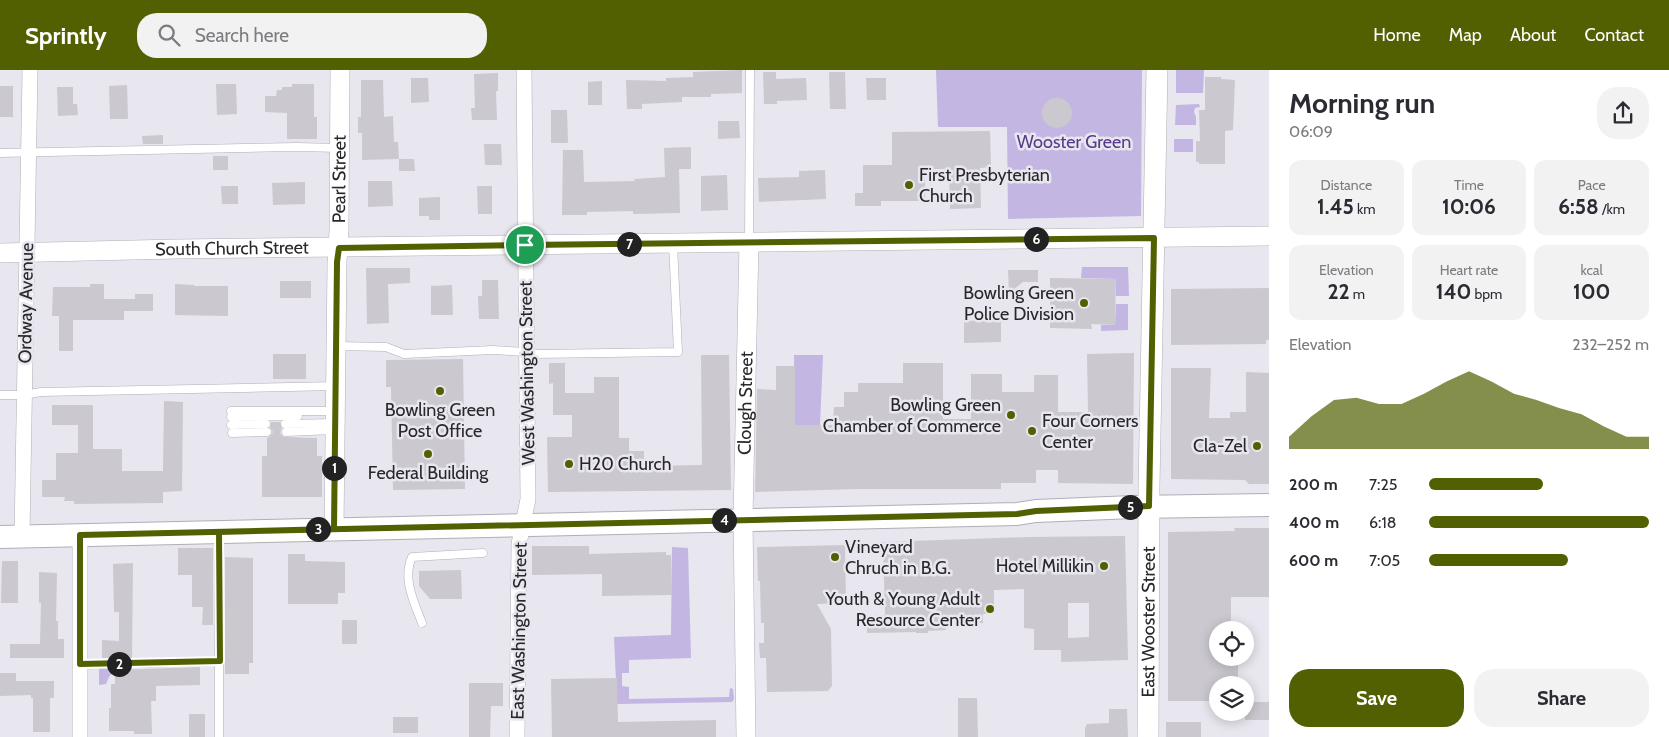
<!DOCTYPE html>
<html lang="en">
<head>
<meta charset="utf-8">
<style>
  :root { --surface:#fff; --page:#f2f2f3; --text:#2b2b33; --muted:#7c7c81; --accent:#526001 }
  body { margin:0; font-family:Cabin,sans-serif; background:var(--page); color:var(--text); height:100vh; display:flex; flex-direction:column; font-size:19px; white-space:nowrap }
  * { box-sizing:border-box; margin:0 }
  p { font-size:16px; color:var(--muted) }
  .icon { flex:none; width:28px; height:28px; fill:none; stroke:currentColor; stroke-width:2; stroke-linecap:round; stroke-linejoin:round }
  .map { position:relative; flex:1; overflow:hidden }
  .sheet { display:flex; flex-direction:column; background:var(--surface); width:400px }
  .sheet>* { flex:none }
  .controls { position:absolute; left:1209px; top:551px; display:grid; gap:10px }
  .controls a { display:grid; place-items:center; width:45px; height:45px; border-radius:50%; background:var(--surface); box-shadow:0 2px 12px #0003; font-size:25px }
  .pin { position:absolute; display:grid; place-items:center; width:42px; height:42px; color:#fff; margin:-21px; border:2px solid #fff; border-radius:50%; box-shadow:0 1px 5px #0007 }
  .km { position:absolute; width:25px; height:25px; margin:-12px; border-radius:50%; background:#222; color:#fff; font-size:14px; line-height:25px; text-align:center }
  .round { display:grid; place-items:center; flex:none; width:52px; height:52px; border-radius:20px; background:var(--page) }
  .head { display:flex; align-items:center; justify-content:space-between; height:85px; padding:0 20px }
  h1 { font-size:28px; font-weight:800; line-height:38px }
  .figures { display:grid; grid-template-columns:repeat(3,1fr); gap:8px; height:85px; padding:5px 20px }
  .figures div { display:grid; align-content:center; border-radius:12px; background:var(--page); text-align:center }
  .figures b { font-size:21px; font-weight:800 }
  .figures small { font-size:14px; font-weight:400 }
  .figures p { font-size:14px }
  .chart { height:140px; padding:10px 20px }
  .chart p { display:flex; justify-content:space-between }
  .chart svg { width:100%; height:90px; margin-top:5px; fill:var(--accent); opacity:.7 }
  .cta { display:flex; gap:10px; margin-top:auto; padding:10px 20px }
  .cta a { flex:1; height:58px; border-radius:20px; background:var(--accent); color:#fff; font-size:20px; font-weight:800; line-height:58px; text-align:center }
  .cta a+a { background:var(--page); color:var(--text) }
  ul { padding:0 20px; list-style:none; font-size:16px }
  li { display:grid; grid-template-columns:80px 60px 1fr; align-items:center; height:38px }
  li i { height:12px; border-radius:6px; background:var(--accent) }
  header { display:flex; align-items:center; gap:30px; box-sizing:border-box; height:70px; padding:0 25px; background:var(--accent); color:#fff }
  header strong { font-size:24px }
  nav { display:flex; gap:28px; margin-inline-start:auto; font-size:18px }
  .search { width:350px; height:45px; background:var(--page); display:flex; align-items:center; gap:12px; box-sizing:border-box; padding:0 18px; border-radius:20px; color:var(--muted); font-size:19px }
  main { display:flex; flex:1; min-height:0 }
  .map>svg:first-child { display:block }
</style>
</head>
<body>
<header>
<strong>Sprintly</strong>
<div class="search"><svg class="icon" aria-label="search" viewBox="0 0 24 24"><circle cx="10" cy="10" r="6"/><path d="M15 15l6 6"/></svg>Search here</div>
<nav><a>Home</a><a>Map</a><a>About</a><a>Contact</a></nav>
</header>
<main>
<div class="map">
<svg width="1269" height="667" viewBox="0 0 1269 667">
  <rect width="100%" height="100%" fill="#e8e6ee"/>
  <g fill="#c4b6e3">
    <polygon points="936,0 1142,0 1141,146 1008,149 1007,57 938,57"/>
    <polygon points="1176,0 1204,0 1203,23 1176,23"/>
    <polygon points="1199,34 1200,37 1195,38 1194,42 1196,47 1196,55 1175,55 1176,35"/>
    <rect x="1174" y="69" width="19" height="13"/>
    <polygon points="1082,197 1128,197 1129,226 1116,226 1116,209 1081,208"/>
    <polygon points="1116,234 1128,234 1128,260 1101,261 1101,255 1115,255"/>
    <polygon points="794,285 823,285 820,355 807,355 808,366 795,367"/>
    <polygon points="672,477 688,478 691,588 629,590 629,603 622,603 622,616 629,617 629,629 729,627 730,618 733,619 734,629 732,632 617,634 614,567 671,565"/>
    <polygon points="99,597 116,598 109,607 106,614 99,615"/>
  </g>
  <g fill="#cbc8d0" fill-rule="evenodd">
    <polygon points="742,0 742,23 711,24 711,27 682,27 682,32 642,34 642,39 627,39 626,10 666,11 666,8 693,7 693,2"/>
    <polygon points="763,2 776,2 776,9 806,8 807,30 777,31 777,34 764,34"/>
    <polygon points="829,2 845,2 846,39 830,39"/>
    <polygon points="498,3 498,21 496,21 497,50 472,50 471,38 475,38 474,4"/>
    <polygon points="1205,7 1221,7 1221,9 1235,10 1233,60 1225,61 1225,94 1199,94 1199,92 1196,92 1196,71 1200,71 1199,40 1205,40"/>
    <polygon points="411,8 428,8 429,32 411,33"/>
    <polygon points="866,8 886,8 886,30 867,30"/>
    <polygon points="361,10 383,10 384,47 393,46 394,72 398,72 399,89 362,90 362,63 358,63 358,47 361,47"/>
    <polygon points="602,11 602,35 588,35 588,12"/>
    <polygon points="216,14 236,14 237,44 217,45"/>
    <polygon points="292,14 314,14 314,47 317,47 317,69 287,69 287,43 265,42 265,26 276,26 277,20 282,20 282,17 292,17"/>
    <polygon points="127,15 128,49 110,49 109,16"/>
    <rect x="0" y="16" width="13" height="31"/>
    <polygon points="57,17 73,17 73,34 77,34 78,45 58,46"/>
    <circle cx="1057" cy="43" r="15"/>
    <polygon points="551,40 567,40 568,73 551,73"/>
    <polygon points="718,51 739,51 740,68 718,69"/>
    <polygon points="990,61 991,97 980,98 981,138 950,139 949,99 925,99 925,131 881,131 881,136 855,136 855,123 863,123 863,95 892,95 892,62"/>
    <polygon points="163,65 163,74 143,74 142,66"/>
    <polygon points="484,74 501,74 502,95 485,95"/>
    <polygon points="691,77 691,99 679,99 680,143 633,144 633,141 587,142 587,145 562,145 563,80 583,80 584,112 635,111 634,109 665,107 664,78"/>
    <rect x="213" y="86" width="15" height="14"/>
    <polygon points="399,89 414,89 415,101 399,101"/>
    <polygon points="825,100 826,129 759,132 758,108 799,107 799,101"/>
    <polygon points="727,105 728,140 701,141 701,106"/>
    <polygon points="368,111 392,111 393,136 368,137"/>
    <polygon points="305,112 305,134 273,135 272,113"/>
    <polygon points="221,116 238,116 238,134 222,134"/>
    <polygon points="477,116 492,116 492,144 478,144"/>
    <polygon points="440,127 440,150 429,150 429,146 419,146 419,128"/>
    <polygon points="366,198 410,198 410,213 388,214 389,253 367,254"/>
    <polygon points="1008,200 1038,200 1038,212 1023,212 1009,223"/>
    <polygon points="1050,208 1116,209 1115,255 1091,254 1092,259 1050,258"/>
    <polygon points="482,210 498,210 499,249 479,249 478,226 482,226"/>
    <rect x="280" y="211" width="31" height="17"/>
    <polygon points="90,214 104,214 104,229 135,229 135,224 153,224 153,241 124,241 124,250 73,250 73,281 59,281 59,246 52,246 53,217 90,217"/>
    <polygon points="175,214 194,215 194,216 228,216 228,246 175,245"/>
    <polygon points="452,215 453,245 431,245 431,216"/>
    <polygon points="1269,218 1269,270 1266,270 1266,274 1171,275 1171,219"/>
    <polygon points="1001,250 1001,272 964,273 964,251"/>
    <polygon points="1134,283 1133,414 1058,413 1058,400 1036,400 1036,413 1001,413 1001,419 857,419 755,422 757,319 776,320 776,296 795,296 795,355 833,355 834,337 844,337 844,322 858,322 858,313 903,313 903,293 943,293 943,349 971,349 971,304 1002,304 1002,322 1034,322 1034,305 1058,305 1058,342 1088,342 1087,284"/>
    <rect x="273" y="284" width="33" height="25"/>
    <polygon points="701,285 729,285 731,420 548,422 547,367 572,367 572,345 553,345 553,313 549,314 549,293 565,293 565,323 594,323 594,307 619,307 619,368 629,368 629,381 644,381 644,396 702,395"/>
    <polygon points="463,289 465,419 393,420 391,317 386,317 386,290"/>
    <polygon points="1171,298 1211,298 1209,348 1230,348 1230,342 1246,342 1246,302 1269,303 1269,414 1249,414 1245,410 1171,409"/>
    <polygon points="164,331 183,332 182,421 163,422 163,433 74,434 74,431 64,431 65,427 42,427 42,410 56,410 56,383 78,383 78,355 52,355 52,335 93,335 93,379 122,379 122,401 163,401"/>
    <polygon points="271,352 280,352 282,358 280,363 284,367 317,368 317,386 322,386 322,427 262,427 262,386 267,386 267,368 270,366 273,362 270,358"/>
    <polygon points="1234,458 1269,458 1269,527 1231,527 1231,560 1218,560 1218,588 1238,588 1238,613 1218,612 1218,631 1168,631 1168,462 1235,461"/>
    <path d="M1125 466 1128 590 1061 592V580H1034V559L1024 558V519L994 520V544H983V553L946 554V560L928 561V563H916V562L867 563V546L885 545 883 472 1028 467ZM1068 533H1089V567L1068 568Z"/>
    <polygon points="845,475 846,533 817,534 831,559 832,616 828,621 767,622 766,588 760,588 759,573 764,573 764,553 761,553 760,511 758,511 757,477"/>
    <polygon points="532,476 589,476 589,484 666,482 666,485 671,485 672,525 602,526 602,504 532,505"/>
    <polygon points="178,478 213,478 213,555 202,555 203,537 192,537 192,505 178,505"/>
    <polygon points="288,484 305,484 305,491 345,492 345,523 338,523 338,534 288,534"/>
    <polygon points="225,487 253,488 253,593 249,593 249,604 225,604"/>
    <polygon points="2,491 18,491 18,533 1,533"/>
    <polygon points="133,493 132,588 102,588 102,570 119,571 119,542 114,542 113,494"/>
    <polygon points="461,500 462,529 430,529 419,516 419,501"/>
    <polygon points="39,502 57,503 56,551 58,551 58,569 64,569 64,588 10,588 10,574 40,574 41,533 39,533"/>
    <rect x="342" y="550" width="15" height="24"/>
    <polygon points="200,597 200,615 156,616 156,631 151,631 152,664 134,664 134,661 109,661 109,638 111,638 111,614 115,614 115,600"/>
    <polygon points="0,603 16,603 16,611 54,611 54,628 50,628 50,662 33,662 33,628 31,628 31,625 0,626"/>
    <polygon points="617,608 618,652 716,650 716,667 552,667 551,609"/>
    <polygon points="469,613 503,613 503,636 491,636 490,667 469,667"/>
    <polygon points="958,628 977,628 978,667 958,667"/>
    <rect x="1245" y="632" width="24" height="18"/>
    <polygon points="1109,639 1127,639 1128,667 1085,667 1085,658 1087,654 1109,653"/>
    <rect x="189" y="644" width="16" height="23"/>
    <rect x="393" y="647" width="25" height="16"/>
    <rect x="1166" y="652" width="35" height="15"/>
  </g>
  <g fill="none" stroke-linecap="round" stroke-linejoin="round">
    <defs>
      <g id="service">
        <polyline points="0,83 296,77 340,78"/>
        <polyline points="749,173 750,0"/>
        <polyline points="337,276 386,277 404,284 493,280 526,282 538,284 678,282 673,174"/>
        <polyline points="0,325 24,325 41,322 336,316"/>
        <polyline points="231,341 335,341"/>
        <polyline points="231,347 298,346"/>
        <polyline points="285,354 335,353"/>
        <polyline points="231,355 266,354"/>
        <polyline points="286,362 335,360"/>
        <polyline points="232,363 267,362"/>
        <path d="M422 553C414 532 402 508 412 487L483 483"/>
        <polyline points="80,595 220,591"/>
        <polyline points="219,667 219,464"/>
      </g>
      <g id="minor">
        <polyline points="80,465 80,667"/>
        <polyline points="22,466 30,0"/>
        <polyline points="517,667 519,474 528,429 524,0"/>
      </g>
      <g id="tertiary">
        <path id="s1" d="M0 183 178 179 1269 166"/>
        <path id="s2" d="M334 459 337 192 339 161 340 0"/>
        <path id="s3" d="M746 667 743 449 749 173"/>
      </g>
      <g id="secondary">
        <path id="s4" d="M1148 667 1149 417 1157 0"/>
      </g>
      <polyline id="primary" points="0,467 1017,444 1036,441 1133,437 1269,435"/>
    </defs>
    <use href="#service" stroke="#b0aeb6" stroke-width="9"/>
    <use href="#minor" stroke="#b0aeb6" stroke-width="16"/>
    <use href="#tertiary" stroke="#b0aeb6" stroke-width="20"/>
    <use href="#secondary" stroke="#b0aeb6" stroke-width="22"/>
    <use href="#primary" stroke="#b0aeb6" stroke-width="24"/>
    <use href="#service" stroke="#fff" stroke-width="8"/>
    <use href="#minor" stroke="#fff" stroke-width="15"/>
    <use href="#tertiary" stroke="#fff" stroke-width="19"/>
    <use href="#secondary" stroke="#fff" stroke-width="21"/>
    <use href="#primary" stroke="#fff" stroke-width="22"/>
  </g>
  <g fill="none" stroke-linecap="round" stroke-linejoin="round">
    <defs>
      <polyline id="route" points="525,175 339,178 337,192 334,459 219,462 220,591 80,594 80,465 1017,444 1036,441 1149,436 1154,168 525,175"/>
    </defs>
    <use href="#route" stroke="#fff" stroke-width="10"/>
    <use href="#route" stroke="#526001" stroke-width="6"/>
  </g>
  <g fill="#526001" stroke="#e8e6ee" stroke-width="2">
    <circle cx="909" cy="115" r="5"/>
    <circle cx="1084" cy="233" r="5"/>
    <circle cx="440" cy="321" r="5"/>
    <circle cx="1011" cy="345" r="5"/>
    <circle cx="1032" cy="361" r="5"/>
    <circle cx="1257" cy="376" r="5"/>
    <circle cx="428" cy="384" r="5"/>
    <circle cx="569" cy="394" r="5"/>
    <circle cx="835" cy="487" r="5"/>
    <circle cx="1104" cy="496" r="5"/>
    <circle cx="990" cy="539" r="5"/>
  </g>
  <g text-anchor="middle" stroke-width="5" stroke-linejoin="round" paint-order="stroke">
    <g font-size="18" fill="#59398a" stroke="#e8e6ee">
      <text x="1074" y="78">Wooster Green</text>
    </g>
    <g font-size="18" fill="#28272a" stroke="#e8e6ee" text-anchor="end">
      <text x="919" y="111" text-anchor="start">First Presbyterian<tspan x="919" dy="21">Church</tspan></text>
      <text x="1074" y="229">Bowling Green<tspan x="1074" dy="21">Police Division</tspan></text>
      <text x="1001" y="341">Bowling Green<tspan x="1001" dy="21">Chamber of Commerce</tspan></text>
      <text x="440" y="346" text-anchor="middle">Bowling Green<tspan x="440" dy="21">Post Office</tspan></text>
      <text x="1042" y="357" text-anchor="start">Four Corners<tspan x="1042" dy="21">Center</tspan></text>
      <text x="1247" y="382">Cla-Zel</text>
      <text x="579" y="400" text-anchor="start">H20 Church</text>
      <text x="428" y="409" text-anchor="middle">Federal Building</text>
      <text x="845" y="483" text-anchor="start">Vineyard<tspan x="845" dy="21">Chruch in B.G.</tspan></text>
      <text x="1094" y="502">Hotel Millikin</text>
      <text x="980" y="535">Youth &amp; Young Adult<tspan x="980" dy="21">Resource Center</tspan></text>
    </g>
    <g font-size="18" fill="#28272a" stroke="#e8e6ee">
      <text dy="6" stroke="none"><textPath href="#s2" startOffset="350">Pearl Street</textPath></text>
      <text dy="6" stroke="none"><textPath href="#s1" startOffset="232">South Church Street</textPath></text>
      <text transform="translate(26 233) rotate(-89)" y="6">Ordway Avenue</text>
      <text transform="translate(527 303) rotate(-91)" y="6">West Washington Street</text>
      <text dy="6" stroke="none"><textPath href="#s3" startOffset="334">Clough Street</textPath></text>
      <text dy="6" stroke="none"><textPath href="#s4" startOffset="115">East Wooster Street</textPath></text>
      <text transform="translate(519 561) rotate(-89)" y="6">East Washington Street</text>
    </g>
  </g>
</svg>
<div class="controls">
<a><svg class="icon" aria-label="locate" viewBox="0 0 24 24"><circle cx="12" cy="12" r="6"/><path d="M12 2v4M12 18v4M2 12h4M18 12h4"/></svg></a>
<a><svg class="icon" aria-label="layers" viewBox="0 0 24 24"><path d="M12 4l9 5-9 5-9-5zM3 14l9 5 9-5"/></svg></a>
</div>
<div class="pin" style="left:525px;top:175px;background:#1e9e55"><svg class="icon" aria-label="arrive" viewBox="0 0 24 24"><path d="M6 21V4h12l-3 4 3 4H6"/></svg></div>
<b class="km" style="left:334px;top:398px">1</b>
<b class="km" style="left:119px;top:594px">2</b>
<b class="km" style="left:318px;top:459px">3</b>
<b class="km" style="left:724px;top:450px">4</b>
<b class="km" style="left:1130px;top:437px">5</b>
<b class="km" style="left:1036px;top:169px">6</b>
<b class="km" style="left:629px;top:174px">7</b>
</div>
<section class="sheet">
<div class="head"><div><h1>Morning run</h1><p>06:09</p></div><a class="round"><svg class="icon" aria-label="share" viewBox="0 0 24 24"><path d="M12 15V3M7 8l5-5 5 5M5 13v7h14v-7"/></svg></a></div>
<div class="figures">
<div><p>Distance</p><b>1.45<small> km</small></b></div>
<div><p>Time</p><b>10:06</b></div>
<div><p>Pace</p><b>6:58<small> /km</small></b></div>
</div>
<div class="figures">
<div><p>Elevation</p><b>22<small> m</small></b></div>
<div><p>Heart rate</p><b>140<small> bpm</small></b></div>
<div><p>kcal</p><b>100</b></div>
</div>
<div class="chart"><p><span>Elevation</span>232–252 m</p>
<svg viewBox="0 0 160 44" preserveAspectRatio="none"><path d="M0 44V38L10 28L20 20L30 19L40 22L50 22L60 17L70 11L80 6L90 11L100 17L110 20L120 24L130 27L140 33L150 38L160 38V44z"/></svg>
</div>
<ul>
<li><b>200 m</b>7:25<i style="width:52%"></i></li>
<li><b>400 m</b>6:18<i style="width:100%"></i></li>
<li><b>600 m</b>7:05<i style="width:63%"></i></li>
</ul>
<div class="cta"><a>Save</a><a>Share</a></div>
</section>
</main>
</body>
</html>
